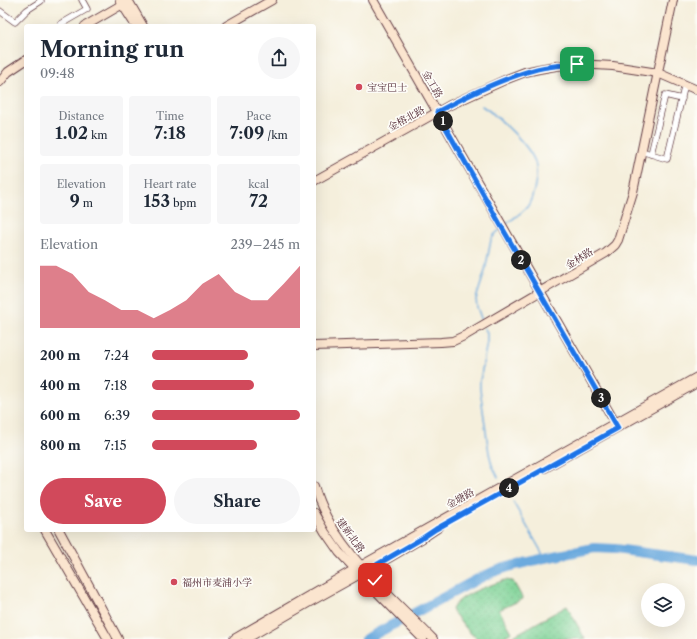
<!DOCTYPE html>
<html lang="en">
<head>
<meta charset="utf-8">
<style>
  :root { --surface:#fff; --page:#f6f6f7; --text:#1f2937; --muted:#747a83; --accent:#d1495b }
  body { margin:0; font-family:"Libre Caslon Text","Noto Serif SC",serif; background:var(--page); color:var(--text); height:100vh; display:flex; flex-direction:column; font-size:15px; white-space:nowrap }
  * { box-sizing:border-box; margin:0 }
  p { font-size:13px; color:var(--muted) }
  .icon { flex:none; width:22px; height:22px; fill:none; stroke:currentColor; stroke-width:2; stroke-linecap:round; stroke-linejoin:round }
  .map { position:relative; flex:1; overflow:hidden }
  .details { position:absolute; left:24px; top:24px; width:292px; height:508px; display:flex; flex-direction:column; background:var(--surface); border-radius:4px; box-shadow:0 4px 16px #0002 }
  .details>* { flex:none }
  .tools { position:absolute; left:641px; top:583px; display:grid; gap:8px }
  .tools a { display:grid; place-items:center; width:44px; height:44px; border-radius:50%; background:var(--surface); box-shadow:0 4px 16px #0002; font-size:20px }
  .pin { position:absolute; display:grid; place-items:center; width:34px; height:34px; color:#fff; margin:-17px; border-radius:8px; box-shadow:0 2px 6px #0006 }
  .km { position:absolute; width:20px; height:20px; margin:-10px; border-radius:50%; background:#222; color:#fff; font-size:11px; line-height:20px; text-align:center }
  .round { display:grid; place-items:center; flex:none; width:42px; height:42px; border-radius:21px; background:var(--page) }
  .overview { display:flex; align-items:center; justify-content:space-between; height:68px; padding:0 16px }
  h1 { font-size:22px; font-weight:700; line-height:30px }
  .figures { display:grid; grid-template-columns:repeat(3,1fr); gap:6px; height:68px; padding:4px 16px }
  .figures div { display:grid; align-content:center; border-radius:4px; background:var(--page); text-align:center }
  .figures b { font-size:17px; font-weight:700 }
  .figures small { font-size:11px; font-weight:400 }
  .figures p { font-size:11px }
  .chart { height:112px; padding:8px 16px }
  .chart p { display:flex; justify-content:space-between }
  .chart svg { width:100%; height:72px; margin-top:4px; fill:var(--accent); opacity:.7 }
  .action { display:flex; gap:8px; margin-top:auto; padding:8px 16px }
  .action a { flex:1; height:46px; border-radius:24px; background:var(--accent); color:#fff; font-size:16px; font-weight:700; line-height:46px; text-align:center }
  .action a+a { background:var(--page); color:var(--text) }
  ul { padding:0 16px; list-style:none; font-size:13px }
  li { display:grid; grid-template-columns:64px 48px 1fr; align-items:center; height:30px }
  li i { height:10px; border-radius:5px; background:var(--accent) }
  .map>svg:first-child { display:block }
</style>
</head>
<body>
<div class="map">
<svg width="697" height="639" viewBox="0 0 697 639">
  <defs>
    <pattern id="grass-dots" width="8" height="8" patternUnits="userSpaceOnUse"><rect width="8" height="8" fill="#7cd194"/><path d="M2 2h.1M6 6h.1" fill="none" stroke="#6db380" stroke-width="1.8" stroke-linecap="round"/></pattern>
  </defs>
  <rect width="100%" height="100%" fill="#fdfcf7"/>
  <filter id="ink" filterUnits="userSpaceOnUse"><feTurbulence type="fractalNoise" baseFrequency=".025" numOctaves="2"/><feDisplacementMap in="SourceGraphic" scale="8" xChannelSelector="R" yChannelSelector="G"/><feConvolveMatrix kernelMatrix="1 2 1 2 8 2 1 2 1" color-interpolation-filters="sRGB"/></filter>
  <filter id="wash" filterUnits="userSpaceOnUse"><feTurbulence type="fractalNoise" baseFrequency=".012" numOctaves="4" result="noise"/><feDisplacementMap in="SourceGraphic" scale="16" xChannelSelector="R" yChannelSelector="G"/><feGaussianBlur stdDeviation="0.9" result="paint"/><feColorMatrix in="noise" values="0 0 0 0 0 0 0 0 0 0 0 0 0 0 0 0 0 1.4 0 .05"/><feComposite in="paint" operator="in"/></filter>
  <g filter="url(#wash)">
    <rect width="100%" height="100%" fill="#f5efdc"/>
    <g fill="url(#grass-dots)" stroke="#637860">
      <path d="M505 580 513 581 523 599 499 610 512 632 501 639H478L470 633 453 612 452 609C461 593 489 586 505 580Z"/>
      <polygon points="567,606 585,639 508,639"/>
    </g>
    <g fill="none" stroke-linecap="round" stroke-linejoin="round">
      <g stroke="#6caade" stroke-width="1.5">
        <path d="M482 106C498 116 529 145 535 162 538 171 536 181 534 190 532 196 531 202 527 207 521 214 512 219 505 225"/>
        <polyline points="482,321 477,307 476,299 485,271 491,240 495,234 501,229"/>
        <polyline points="484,327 487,333 487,342 480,381 480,389 489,453 492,465 498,477"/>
        <polyline points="513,502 545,558"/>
      </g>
      <polyline stroke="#6caade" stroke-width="10" points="366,639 478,579 493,572 508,567 545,558 594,548 615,549 697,560"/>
    </g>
  </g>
  <g filter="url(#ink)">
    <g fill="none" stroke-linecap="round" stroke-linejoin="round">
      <defs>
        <g id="street">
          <polyline points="0,11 15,22 27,10 41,1 40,0"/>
          <polyline points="61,24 87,9 82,0"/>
          <polyline points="641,151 667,159 685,84"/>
          <polyline points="651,154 665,95 682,99"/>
        </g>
        <g id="secondary">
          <polyline points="128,0 143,26"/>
          <path d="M373 0C454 142 536 284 617 426"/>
          <polyline points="120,1 136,26"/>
          <polyline points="85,26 128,1"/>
          <polyline points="226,26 272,0"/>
          <polyline points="0,82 8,72 26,60"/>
          <polyline points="314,181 450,105 507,79 525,72 539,69 556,66 577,64 613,66 658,73 697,90"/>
          <polyline points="314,346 441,342 453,341 466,335 606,253 615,245 618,240 633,192 673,0"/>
          <polyline points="545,468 697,383"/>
          <path d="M314 486C331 547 390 595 433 639"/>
          <polyline points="314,513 325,532 339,552 369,584 423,639"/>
          <polyline points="45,530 108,639"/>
          <polyline points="59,530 118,639"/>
          <polyline points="234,639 355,569 697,377"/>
          <polyline points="246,639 308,603 389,558 421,539 439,527"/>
        </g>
      </defs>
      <use href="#street" stroke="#643e46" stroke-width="7"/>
      <use href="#secondary" stroke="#643e46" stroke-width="10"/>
      <use href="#street" stroke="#fff" stroke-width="5.5"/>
      <use href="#secondary" stroke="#fbe5cf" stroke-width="8"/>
    </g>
  </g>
  <g fill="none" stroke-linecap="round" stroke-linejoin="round" filter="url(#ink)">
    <defs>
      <path id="route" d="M375 580 366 571 421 539 436 529 618 428 500 224 437 112C468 95 503 78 537 69 550 66 564 65 577 64"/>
    </defs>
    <use href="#route" stroke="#fff" stroke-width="8"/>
    <use href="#route" stroke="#1a73e8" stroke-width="5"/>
  </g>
  <g fill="#d1495b" stroke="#fdfcf7" stroke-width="1.5">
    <circle cx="359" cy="87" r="4"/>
    <circle cx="174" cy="582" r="4"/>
  </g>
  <g text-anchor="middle" stroke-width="3.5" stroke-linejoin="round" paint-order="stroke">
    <g font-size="10" fill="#4a1f2b" stroke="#fdfcf7">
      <text transform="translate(433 84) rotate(60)" y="4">金工路</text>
      <text transform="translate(406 118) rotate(-29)" y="4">金榕北路</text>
      <text transform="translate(579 258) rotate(-31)" y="4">金林路</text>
      <text transform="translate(460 498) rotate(-29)" y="4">金塘路</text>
      <text transform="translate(351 535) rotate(54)" y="4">建新北路</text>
    </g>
    <g font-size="10" fill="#4a1f2b" stroke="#fdfcf7" text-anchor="start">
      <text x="367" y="91">宝宝巴士</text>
      <text x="182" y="586">福州市麦浦小学</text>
    </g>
  </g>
</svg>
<div class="tools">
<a><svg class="icon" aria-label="layers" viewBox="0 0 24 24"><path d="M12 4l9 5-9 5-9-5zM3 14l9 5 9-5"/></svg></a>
</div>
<div class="pin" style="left:577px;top:64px;background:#1e9e55"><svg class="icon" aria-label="arrive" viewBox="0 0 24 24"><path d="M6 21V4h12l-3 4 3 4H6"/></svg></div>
<div class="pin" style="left:375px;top:580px;background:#d93025"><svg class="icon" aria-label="check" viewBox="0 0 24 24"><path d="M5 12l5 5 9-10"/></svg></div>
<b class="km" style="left:443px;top:121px">1</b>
<b class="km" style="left:521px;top:260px">2</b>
<b class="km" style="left:601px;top:398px">3</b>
<b class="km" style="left:509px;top:488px">4</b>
<section class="details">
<div class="overview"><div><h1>Morning run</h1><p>09:48</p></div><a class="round"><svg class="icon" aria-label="share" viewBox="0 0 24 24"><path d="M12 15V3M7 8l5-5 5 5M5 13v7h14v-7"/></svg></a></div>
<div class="figures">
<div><p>Distance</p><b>1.02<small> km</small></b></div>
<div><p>Time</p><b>7:18</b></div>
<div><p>Pace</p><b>7:09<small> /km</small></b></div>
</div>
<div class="figures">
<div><p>Elevation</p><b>9<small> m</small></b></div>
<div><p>Heart rate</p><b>153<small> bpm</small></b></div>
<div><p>kcal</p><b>72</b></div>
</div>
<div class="chart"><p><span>Elevation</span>239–245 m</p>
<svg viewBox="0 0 160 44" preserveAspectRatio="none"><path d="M0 44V6L10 6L20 11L30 22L40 27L50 33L60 33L70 38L80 33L90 27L100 17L110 11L120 22L130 27L140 27L150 17L160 6V44z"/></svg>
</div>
<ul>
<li><b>200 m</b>7:24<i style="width:65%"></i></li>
<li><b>400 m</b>7:18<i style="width:69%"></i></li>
<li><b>600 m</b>6:39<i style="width:100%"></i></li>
<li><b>800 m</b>7:15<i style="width:71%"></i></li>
</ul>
<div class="action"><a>Save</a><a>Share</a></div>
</section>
</div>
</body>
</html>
